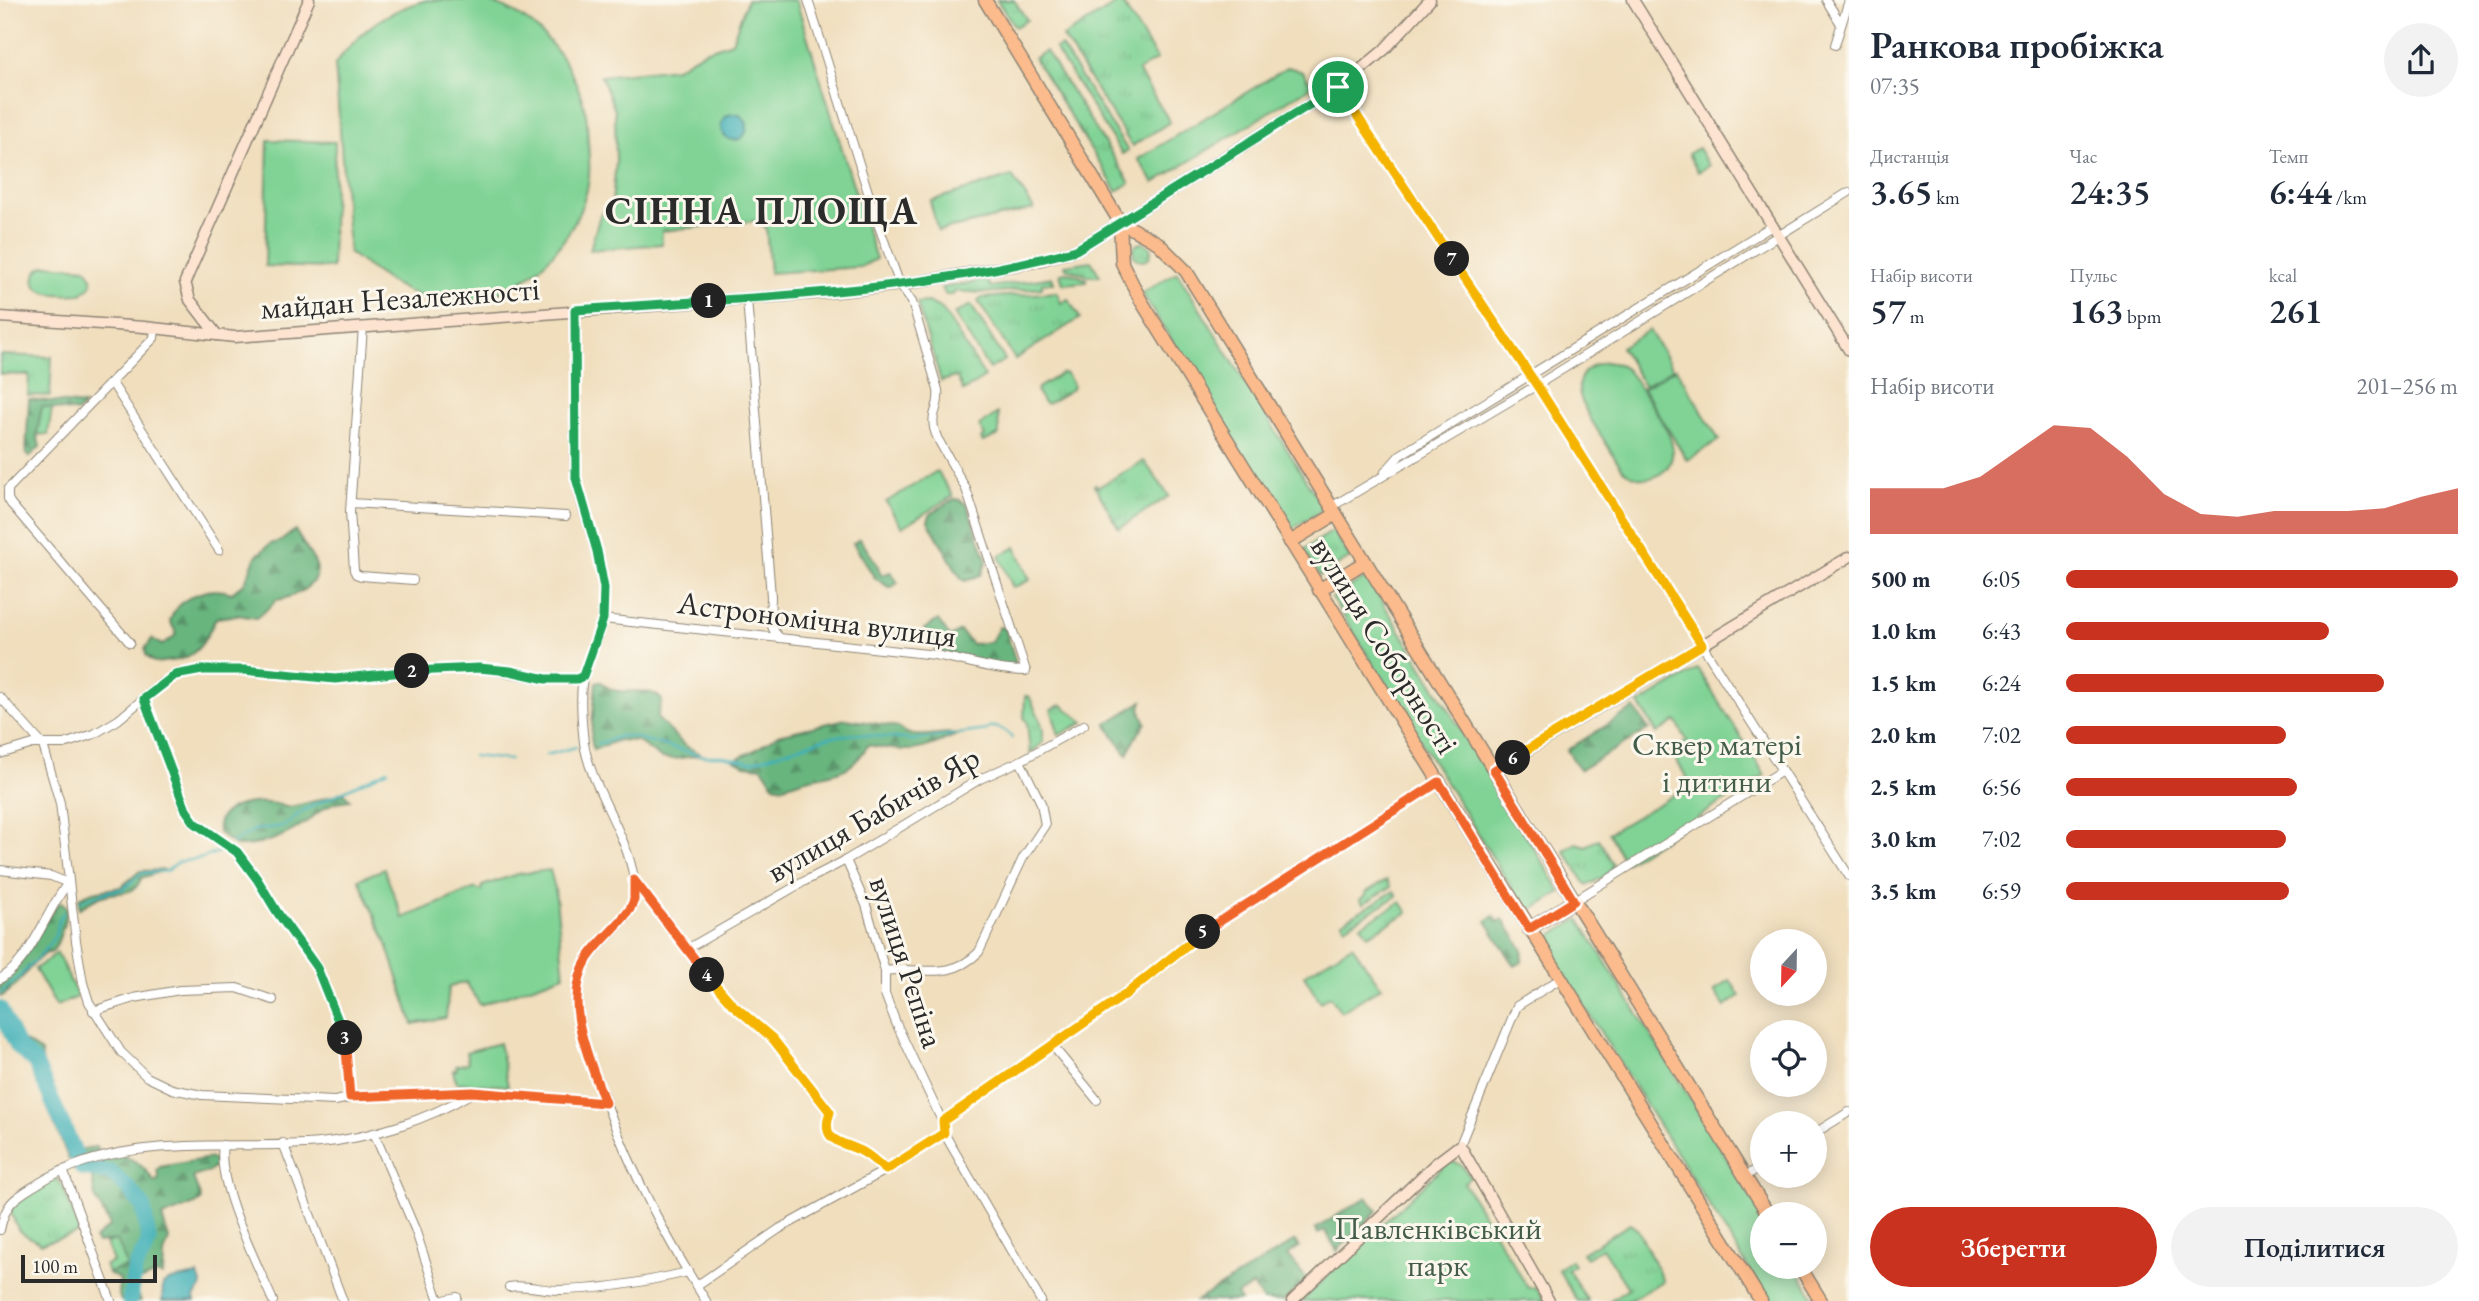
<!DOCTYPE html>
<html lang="uk">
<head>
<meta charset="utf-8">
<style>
  :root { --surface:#fff; --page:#f2f2f3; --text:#1f2937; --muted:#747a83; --accent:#c8321e }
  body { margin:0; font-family:"EB Garamond",serif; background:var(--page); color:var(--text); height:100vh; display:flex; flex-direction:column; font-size:26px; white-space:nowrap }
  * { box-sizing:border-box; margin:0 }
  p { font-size:23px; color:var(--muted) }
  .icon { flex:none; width:38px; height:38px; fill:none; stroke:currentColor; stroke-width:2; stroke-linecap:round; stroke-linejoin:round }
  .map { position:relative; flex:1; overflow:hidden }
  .drawer { display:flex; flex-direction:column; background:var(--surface); width:630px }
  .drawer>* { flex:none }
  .needle { width:46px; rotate:202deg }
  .fabs { position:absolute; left:1750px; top:929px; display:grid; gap:14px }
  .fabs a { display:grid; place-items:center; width:77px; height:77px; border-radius:50%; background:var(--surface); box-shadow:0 4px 18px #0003; font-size:35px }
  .scale { position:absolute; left:21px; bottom:18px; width:136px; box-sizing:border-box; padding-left:7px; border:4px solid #2b2b2b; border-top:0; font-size:19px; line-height:24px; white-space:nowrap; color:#2b2b2b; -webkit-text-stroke:5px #fbf7ec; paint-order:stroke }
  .pin { position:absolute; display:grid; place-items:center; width:60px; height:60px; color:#fff; margin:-30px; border:4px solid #fff; border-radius:50%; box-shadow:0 2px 7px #0007 }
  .km { position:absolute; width:35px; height:35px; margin:-18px; border-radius:50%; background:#222; color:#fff; font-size:19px; line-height:35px; text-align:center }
  .round { display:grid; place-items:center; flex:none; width:74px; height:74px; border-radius:37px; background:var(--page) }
  .summary { display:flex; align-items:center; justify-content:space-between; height:119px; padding:0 21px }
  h1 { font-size:38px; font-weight:600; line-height:52px }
  .metrics { display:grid; grid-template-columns:repeat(3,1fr); gap:10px; height:119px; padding:7px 21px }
  .metrics div { display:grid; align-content:center }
  .metrics b { font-size:35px; font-weight:600 }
  .metrics small { font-size:19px; font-weight:400 }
  .metrics p { font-size:19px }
  .chart { height:196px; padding:14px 21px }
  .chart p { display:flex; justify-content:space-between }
  .chart svg { width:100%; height:126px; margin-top:7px; fill:var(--accent); opacity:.7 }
  .action { display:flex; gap:14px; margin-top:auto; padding:14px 21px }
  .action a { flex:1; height:80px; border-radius:42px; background:var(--accent); color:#fff; font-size:28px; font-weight:600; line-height:80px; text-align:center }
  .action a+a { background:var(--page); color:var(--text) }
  ul { padding:0 21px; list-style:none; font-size:23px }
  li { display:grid; grid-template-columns:112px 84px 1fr; align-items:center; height:52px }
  li i { height:18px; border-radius:9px; background:var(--accent) }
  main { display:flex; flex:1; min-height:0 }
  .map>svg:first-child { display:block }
</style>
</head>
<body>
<main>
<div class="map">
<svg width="1849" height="1301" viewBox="0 0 1849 1301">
  <defs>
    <pattern id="grass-tufts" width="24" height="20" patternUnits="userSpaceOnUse" patternTransform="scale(1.75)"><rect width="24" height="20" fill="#80d395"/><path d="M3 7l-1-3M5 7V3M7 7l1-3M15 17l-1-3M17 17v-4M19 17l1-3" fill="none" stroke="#6fb581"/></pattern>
    <pattern id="forest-firs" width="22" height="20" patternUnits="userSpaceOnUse" patternTransform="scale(1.75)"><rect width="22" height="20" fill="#68b57e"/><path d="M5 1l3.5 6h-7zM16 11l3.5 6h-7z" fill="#569367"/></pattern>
  </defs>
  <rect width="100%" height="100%" fill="#fbf7ec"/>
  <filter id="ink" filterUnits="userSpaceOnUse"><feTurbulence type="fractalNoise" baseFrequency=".0143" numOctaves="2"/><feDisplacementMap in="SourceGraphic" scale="14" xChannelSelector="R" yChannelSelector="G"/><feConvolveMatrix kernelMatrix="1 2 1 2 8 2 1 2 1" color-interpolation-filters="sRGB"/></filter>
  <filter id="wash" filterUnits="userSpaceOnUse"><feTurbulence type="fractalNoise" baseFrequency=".00686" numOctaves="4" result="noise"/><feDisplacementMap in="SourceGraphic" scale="28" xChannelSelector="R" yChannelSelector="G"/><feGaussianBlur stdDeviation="1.57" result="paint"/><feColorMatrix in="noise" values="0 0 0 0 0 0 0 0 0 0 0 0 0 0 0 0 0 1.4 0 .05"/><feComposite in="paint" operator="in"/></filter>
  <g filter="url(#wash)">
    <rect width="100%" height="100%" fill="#f0debd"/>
    <g fill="url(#grass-tufts)" stroke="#567f60" stroke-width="2">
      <polygon points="997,0 1014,0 1027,20 1015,27"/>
      <polygon points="1121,1 1157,59 1138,71 1170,122 1132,146 1063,37"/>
      <polygon points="1061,46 1128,151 1122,154 1055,49"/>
      <polygon points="1046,51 1130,183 1117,191 1034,58"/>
      <circle cx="1142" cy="252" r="9"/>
      <polygon points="1091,261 1100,276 1089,276 1066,268 1065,265"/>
      <polygon points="1067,272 1087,279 1087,282 1063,284 1060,273"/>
      <polygon points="1052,277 1054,283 1042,283 1042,288 983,293 955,291 953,295 946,295 941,288 986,280 991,287"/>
      <polygon points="1057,292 1061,303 1068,299 1080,318 1015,359 978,301 982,298"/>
      <polygon points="928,302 942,309 985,377 963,391 957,377 941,381 917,303"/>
      <polygon points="971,305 1005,360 989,369 954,314"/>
      <polygon points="0,355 52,357 50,396 28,395 29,375 0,374"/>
      <polygon points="1062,373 1067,374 1073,385 1072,389 1047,404 1044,403 1037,392 1038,388"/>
      <polygon points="998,413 999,435 983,442 981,439 985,436 979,426"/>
      <polygon points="1144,461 1169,496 1119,528 1094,485 1096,484 1098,487"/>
      <polygon points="1333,531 1350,558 1320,576 1303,550"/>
      <polygon points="1025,696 1029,696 1040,719 1043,729 1043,742 1030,754 1027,722 1024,718"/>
      <polygon points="1062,705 1084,722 1059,735 1051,709"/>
      <polygon points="1599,839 1613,864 1611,872 1587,886 1564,850 1576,843 1586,846"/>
      <polygon points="1387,880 1391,887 1363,904 1360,900 1366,895 1365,893"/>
      <polygon points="1394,891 1397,896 1345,927 1342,922"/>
      <polygon points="1401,902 1408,913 1368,935 1361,925"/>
      <polygon points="56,1178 62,1185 80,1232 41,1244 19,1231 10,1211 18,1202"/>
      <polygon points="1630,1224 1638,1230 1663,1281 1628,1301 1609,1301 1628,1288 1602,1248 1586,1258 1582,1253"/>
      <polygon points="1571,1260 1574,1265 1568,1270 1588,1301 1577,1301 1558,1269"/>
    </g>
    <g fill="url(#forest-firs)" stroke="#4a7054" stroke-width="2">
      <polygon points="29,399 84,405 78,412 42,407 37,434 40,447 29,457 26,453"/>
      <polygon points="954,499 960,500 967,505 987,561 981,575 965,581 961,578 928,521 930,514"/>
      <path d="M295 530C299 538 314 559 316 565 322 586 291 598 276 600L270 607 256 618 238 615 216 618C206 639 197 660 170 661 159 662 155 666 146 655L145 649 152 639 162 645 174 637 176 632 170 622C175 598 210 584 232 593L245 582 256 556 270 544 281 541Z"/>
      <polygon points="860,539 877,564 881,575 891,572 898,583 890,588 875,578 853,543"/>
      <polygon points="938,620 950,637 960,631 972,644 991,642 999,627 1005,628 1016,663 1000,667 962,656 936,652 924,629"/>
      <path d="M596 682H602C618 702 646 681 662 700L657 718 684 745 702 755 674 759 661 758 637 741 618 740 593 750 591 737Z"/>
      <polygon points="1143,701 1140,709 1146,723 1134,740 1127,755 1106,724"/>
      <polygon points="1634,708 1649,729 1580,770 1567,750"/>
      <path d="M846 719 898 727C912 743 939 730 958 734 919 752 911 754 868 745 846 785 817 769 784 787L774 785 762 767 745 765 734 760 755 750 778 735Z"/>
      <path d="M345 793 350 800C325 802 321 812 303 824 285 837 258 847 236 846L218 833C214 805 254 799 276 804 279 804 283 807 286 807 301 807 328 795 345 793Z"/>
      <path d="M165 870 141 878C136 896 120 891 106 895 96 897 88 904 79 908V898L93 892 121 887 140 871Z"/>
      <path d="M61 902 67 907C68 913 58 944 54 949 50 956 51 951 45 954 30 962 19 988 0 997V984L12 974 57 905Z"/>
      <polygon points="1494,916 1497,922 1503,919 1523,950 1522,962 1515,966 1486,921"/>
      <polygon points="22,1040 41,1052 45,1077 79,1150 96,1147 98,1152 69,1160 38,1083 35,1070 11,1045"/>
      <path d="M121 1155C137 1161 145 1167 154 1182L159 1179 157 1170 160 1167 210 1158 216 1161 217 1165 210 1171 193 1177 201 1199 200 1202 162 1217 169 1239 164 1254 163 1276 156 1274 134 1283 141 1301H121L118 1292 120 1279 108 1273 126 1265 117 1240 97 1243 94 1239 110 1226 95 1197 92 1178 101 1161Z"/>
      <polygon points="1367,1197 1377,1211 1337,1251 1325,1230 1318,1234 1315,1229"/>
      <polygon points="1295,1241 1299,1247 1287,1255 1307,1279 1284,1301 1263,1301 1253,1285 1237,1295 1241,1301 1196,1301"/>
    </g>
    <g fill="#80d395" stroke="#567f60" stroke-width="2">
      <path d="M427 0C444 0 463 0 480 0 533 10 573 60 585 110 588 120 587 132 588 142 589 158 591 174 587 190 568 260 503 315 427 298 398 291 373 270 349 253L335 64C363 29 383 12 427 0Z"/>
      <polygon points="747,0 796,0 876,259 861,267 770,273 766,227 754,221 662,231 662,244 590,250 600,215 612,203 616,162 615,110 601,76 676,68 705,51 732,42"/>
      <polygon points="1288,67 1303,72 1312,86 1154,183 1138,159"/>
      <polygon points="268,140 335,142 332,268 265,266"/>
      <polygon points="1698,148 1709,166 1698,172 1688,154"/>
      <polygon points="1012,176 1034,209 938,231 930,201"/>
      <path d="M47 265 86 268 92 278 91 286 81 294C68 294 30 299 35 276 37 269 41 267 47 265Z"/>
      <polygon points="1177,272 1324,509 1290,530 1142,293"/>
      <polygon points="1649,330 1673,369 1644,386 1621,347"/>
      <path d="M1606 362 1618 364 1627 370C1638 384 1670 429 1672 445 1674 456 1670 468 1660 474 1648 482 1636 478 1624 471 1615 459 1608 446 1600 434 1584 409 1559 372 1606 362Z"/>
      <polygon points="1676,368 1719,440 1687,460 1643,388"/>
      <polygon points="42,407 52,408 48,435 37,434"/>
      <polygon points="937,471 953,496 902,527 886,502"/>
      <polygon points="1016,547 1030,580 1013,588 999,556"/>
      <polygon points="1367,577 1561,892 1527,913 1332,598"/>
      <polygon points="1698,669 1765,775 1625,863 1609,833 1691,785 1671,751 1687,741 1676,721 1657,733 1639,704"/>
      <polygon points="384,869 403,918 476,888 478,890 482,890 482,886 517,874 550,870 555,889 564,975 480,1005 466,982 449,987 446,1018 413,1024 387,944 359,879"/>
      <polygon points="1579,919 1762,1215 1762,1267 1795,1267 1816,1301 1769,1301 1543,940"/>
      <polygon points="1352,945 1381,987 1341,1012 1330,996 1320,1002 1304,975"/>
      <polygon points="57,953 78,997 56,1006 35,969"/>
      <polygon points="1730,980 1740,996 1725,1007 1714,991"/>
      <polygon points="499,1043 508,1086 456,1083 453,1070 457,1070 456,1066 468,1063 466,1052"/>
      <path d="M1448 1162C1461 1161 1464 1168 1470 1177L1464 1183 1528 1288 1536 1287 1545 1301H1301Z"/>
      <polygon points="117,1240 127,1266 108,1273 105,1265 113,1262 106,1243"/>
    </g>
    <g fill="#3fb0b7" stroke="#356e71" stroke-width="2">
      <circle cx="734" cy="127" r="13"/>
      <polygon points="3,1009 16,1032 16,1041 11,1043 0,1013"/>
      <polygon points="198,1275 202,1286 194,1297 195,1301 162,1301 163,1284 171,1280"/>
    </g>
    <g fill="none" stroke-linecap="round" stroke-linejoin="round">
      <g stroke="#3fb0b7" stroke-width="2.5">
        <path d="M598 744 620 736H630L703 756H723L751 762 830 737 856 734 913 740 987 730 989 727C999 726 1006 730 1012 738"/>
        <polyline points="546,755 576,747"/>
        <polyline points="473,756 510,760"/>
        <polyline points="232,843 254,830 284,826 304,810 388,770"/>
        <polyline points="80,901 110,891 123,889 142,873 167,871 178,862 203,858 225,849"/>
        <path d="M0 993C13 984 52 946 56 933 59 924 58 920 63 913"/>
      </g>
      <g stroke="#3fb0b7" stroke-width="16">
        <polyline points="0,1009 18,1047 35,1062 76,1155"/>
        <polyline points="82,1168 111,1173 129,1189 143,1206 149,1242 135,1268 130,1301"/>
      </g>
    </g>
  </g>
  <g filter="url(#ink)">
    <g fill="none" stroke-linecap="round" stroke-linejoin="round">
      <defs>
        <g id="street">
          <path d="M808 0 877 221 900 285 912 302 938 390C941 411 927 413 937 437"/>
          <polyline points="1826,0 1841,24"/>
          <polyline points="1835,45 1849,0"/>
          <polyline points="1338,87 1540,390 1849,876"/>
          <path d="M747 299 771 596C771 612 767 627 780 638"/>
          <path d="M575 310C577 346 576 381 575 416 575 437 573 459 576 480 583 521 605 560 604 603 603 628 591 651 584 674 579 691 582 725 584 743 591 790 632 839 635 888 636 925 590 941 581 975 571 1011 585 1045 597 1078 624 1157 661 1231 706 1301"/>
          <polyline points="363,327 350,511 354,570 356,574 361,576 413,580"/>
          <polyline points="112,383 219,550"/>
          <polyline points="1385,472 1400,455 1772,226"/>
          <polyline points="8,489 147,345 154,338 155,328"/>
          <polyline points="8,489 8,499 11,504 130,643"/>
          <polyline points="351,503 566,516"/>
          <polyline points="1331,507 1537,385 1849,192"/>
          <path d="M603 619 927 654C960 658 992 671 1026 671L966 489 939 441"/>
          <polyline points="0,697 43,745 60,803 76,941 83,983 89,1002 121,1052 147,1077 172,1089 202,1095 335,1101 359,1096 473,1092 605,1103"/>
          <polyline points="143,699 186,810 195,823 237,852 247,864 277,912 317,968 345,1037 350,1097"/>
          <polyline points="0,754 33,744 64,744 94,734 118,720 161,684 175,675 191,671 231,669 335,679 378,673 479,668 546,679 577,679 583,676"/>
          <polyline points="846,860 866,905 885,971 885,994 896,1023 942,1121 944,1133 1041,1301"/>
          <path d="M0 870 51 876 68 883C45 912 33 959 0 979"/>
          <path d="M634 880 725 997 773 1039 829 1112C820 1141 839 1141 859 1150 869 1154 877 1163 886 1170L779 1229 696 1286"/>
          <polyline points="1574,901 1782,771"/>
          <polyline points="687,949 805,881 846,860 980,779 1020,761 1084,725"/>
          <path d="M885 971C920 966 949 982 979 952L1023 858 1045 825 1041 803 1020 761"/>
          <polyline points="93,1011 134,998 180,990 237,988 273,1000"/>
          <polyline points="1052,1045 1097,1100"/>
          <polyline points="942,1121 1126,994 1200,933 1439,782"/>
          <polyline points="374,1133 415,1229 439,1301"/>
          <polyline points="1815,1133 1849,1112"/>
          <polyline points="283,1143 343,1301"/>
          <path d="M223 1145C216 1184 257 1263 273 1301"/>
          <polyline points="1460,1145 1517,1006 1560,979"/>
          <polyline points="63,1170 111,1301"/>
          <polyline points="886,1170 944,1133"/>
          <polyline points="1744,1177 1762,1166"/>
          <path d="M0 1230C6 1201 15 1198 39 1183 123 1131 226 1151 320 1143 369 1138 428 1120 470 1094"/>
          <path d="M509 1287C524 1284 542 1290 558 1290 602 1290 645 1282 688 1272"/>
          <polyline points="440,1301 457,1297"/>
        </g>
        <g id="secondary">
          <polyline points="1633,0 1849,350"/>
          <polyline points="0,317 144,327 235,337 836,292 900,285 1034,262 1076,250 1347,81 1384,50 1430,0"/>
          <polyline points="217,335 190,300 185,282 309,0"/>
          <polyline points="1494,770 1849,557"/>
          <polyline points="1292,1301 1435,1164 1460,1145 1549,1301"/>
        </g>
        <g id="primary">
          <polyline points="985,0 1120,222 1122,263 1140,299 1761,1301"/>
          <polyline points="1120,222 1158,243 1186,271 1768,1214"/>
          <polyline points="1290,542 1336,514"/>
          <polyline points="1319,590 1365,562"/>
          <polyline points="1529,929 1574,901"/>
          <polyline points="1800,1267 1821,1301"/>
        </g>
      </defs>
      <use href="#street" stroke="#8e8474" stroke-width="10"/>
      <use href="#secondary" stroke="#8e8474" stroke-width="13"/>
      <use href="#primary" stroke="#8e8474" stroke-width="15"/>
      <use href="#street" stroke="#fff" stroke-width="8"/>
      <use href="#secondary" stroke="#fde4d1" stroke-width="10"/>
      <use href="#primary" stroke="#fbbb8c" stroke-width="12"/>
    </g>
  </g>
  <g fill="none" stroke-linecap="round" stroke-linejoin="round" filter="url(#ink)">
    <defs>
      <path id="split-1" d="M709 301C832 293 956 283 1076 250L1338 87"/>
      <polyline id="split-2" points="412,671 479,668 510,671 546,679 577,679 583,676 603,619 604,588 597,551 576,478 575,310 709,301"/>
      <polyline id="split-3" points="345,1038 317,968 277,912 257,879 237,852 195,823 186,810 144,699 175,675 202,670 244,670 335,679 412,671"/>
      <path id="split-4" d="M345 1038 350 1097 473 1092 605 1103C590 1060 561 1002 588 958 600 940 618 927 630 909L634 900V880L707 975"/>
      <path id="split-5" d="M707 975 732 1004 773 1039 830 1112C820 1141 839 1141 859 1150 869 1154 877 1163 886 1170L944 1133 943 1121 1126 994 1203 932"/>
      <polyline id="split-6" points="1203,932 1439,782 1529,929 1574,901 1494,770 1513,758"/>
      <polyline id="split-7" points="1452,259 1540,390 1702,645 1513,758"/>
      <polyline id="split-8" points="1338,87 1452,259"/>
    </defs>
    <use href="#split-1" stroke="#fff" stroke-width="14"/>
    <use href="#split-2" stroke="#fff" stroke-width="14"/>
    <use href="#split-3" stroke="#fff" stroke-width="14"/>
    <use href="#split-4" stroke="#fff" stroke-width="14"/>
    <use href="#split-5" stroke="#fff" stroke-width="14"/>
    <use href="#split-6" stroke="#fff" stroke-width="14"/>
    <use href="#split-7" stroke="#fff" stroke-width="14"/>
    <use href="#split-8" stroke="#fff" stroke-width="14"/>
    <use href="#split-1" stroke="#22a559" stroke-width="9"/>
    <use href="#split-2" stroke="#22a559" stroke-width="9"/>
    <use href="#split-3" stroke="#22a559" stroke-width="9"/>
    <use href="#split-4" stroke="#f0652b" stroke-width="9"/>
    <use href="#split-5" stroke="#f5b400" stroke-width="9"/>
    <use href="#split-6" stroke="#f0652b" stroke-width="9"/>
    <use href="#split-7" stroke="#f5b400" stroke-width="9"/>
    <use href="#split-8" stroke="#f5b400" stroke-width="9"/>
  </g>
  <g text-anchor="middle" stroke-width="6" stroke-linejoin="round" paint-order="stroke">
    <g font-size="32" fill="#2b2b2b" stroke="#fbf7ec">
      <text transform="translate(400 298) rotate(-4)" y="11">майдан Незалежності</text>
      <text transform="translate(817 619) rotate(7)" y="11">Астрономічна вулиця</text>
      <text transform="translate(1385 645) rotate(58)" y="11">вулиця Соборності</text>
      <text transform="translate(873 814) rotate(-30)" y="11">вулиця Бабичів Яр</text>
      <text transform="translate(907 962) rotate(72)" y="11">вулиця Рєпіна</text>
    </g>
    <g font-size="32" fill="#445d4b" stroke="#fbf7ec">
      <text x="1717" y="755">Сквер матері<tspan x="1717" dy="37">і дитини</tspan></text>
      <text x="1438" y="1239">Павленківський<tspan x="1438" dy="37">парк</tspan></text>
    </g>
    <g font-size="38" font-weight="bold" letter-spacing="2" fill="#2b2b2b" stroke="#fbf7ec">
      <text x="762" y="224">СІННА ПЛОЩА</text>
    </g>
  </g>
</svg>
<div class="fabs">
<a><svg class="needle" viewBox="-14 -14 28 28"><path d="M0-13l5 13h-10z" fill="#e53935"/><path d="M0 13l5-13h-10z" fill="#747a83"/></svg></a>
<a><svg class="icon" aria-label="locate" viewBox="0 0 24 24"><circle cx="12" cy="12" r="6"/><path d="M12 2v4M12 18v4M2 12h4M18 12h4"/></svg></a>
<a>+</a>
<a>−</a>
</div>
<div class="scale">100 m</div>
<div class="pin" style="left:1338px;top:87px;background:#1e9e55"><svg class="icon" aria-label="arrive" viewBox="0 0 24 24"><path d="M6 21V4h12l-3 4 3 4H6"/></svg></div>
<b class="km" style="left:709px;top:301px">1</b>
<b class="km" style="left:412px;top:671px">2</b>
<b class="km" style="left:345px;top:1038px">3</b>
<b class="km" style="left:707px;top:975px">4</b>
<b class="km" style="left:1203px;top:932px">5</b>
<b class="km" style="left:1513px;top:758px">6</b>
<b class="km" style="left:1452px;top:259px">7</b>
</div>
<section class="drawer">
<div class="summary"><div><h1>Ранкова пробіжка</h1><p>07:35</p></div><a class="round"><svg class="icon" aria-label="share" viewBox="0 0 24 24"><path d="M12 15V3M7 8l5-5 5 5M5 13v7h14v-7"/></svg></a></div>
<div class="metrics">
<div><p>Дистанція</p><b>3.65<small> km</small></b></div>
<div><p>Час</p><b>24:35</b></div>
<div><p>Темп</p><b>6:44<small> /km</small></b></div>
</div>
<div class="metrics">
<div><p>Набір висоти</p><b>57<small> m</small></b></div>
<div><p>Пульс</p><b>163<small> bpm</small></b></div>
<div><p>kcal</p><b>261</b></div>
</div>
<div class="chart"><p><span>Набір висоти</span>201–256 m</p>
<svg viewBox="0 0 160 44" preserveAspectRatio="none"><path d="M0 44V28L10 28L20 28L30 24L40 15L50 6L60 7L70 17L80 30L90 37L100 38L110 36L120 36L130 36L140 35L150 31L160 28V44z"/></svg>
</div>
<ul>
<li><b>500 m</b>6:05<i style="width:100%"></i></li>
<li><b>1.0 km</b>6:43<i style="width:67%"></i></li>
<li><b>1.5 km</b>6:24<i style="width:81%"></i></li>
<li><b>2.0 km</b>7:02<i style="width:56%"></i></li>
<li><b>2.5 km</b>6:56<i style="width:59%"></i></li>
<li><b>3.0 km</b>7:02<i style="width:56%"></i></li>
<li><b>3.5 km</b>6:59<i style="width:57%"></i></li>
</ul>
<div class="action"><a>Зберегти</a><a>Поділитися</a></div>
</section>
</main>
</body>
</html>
